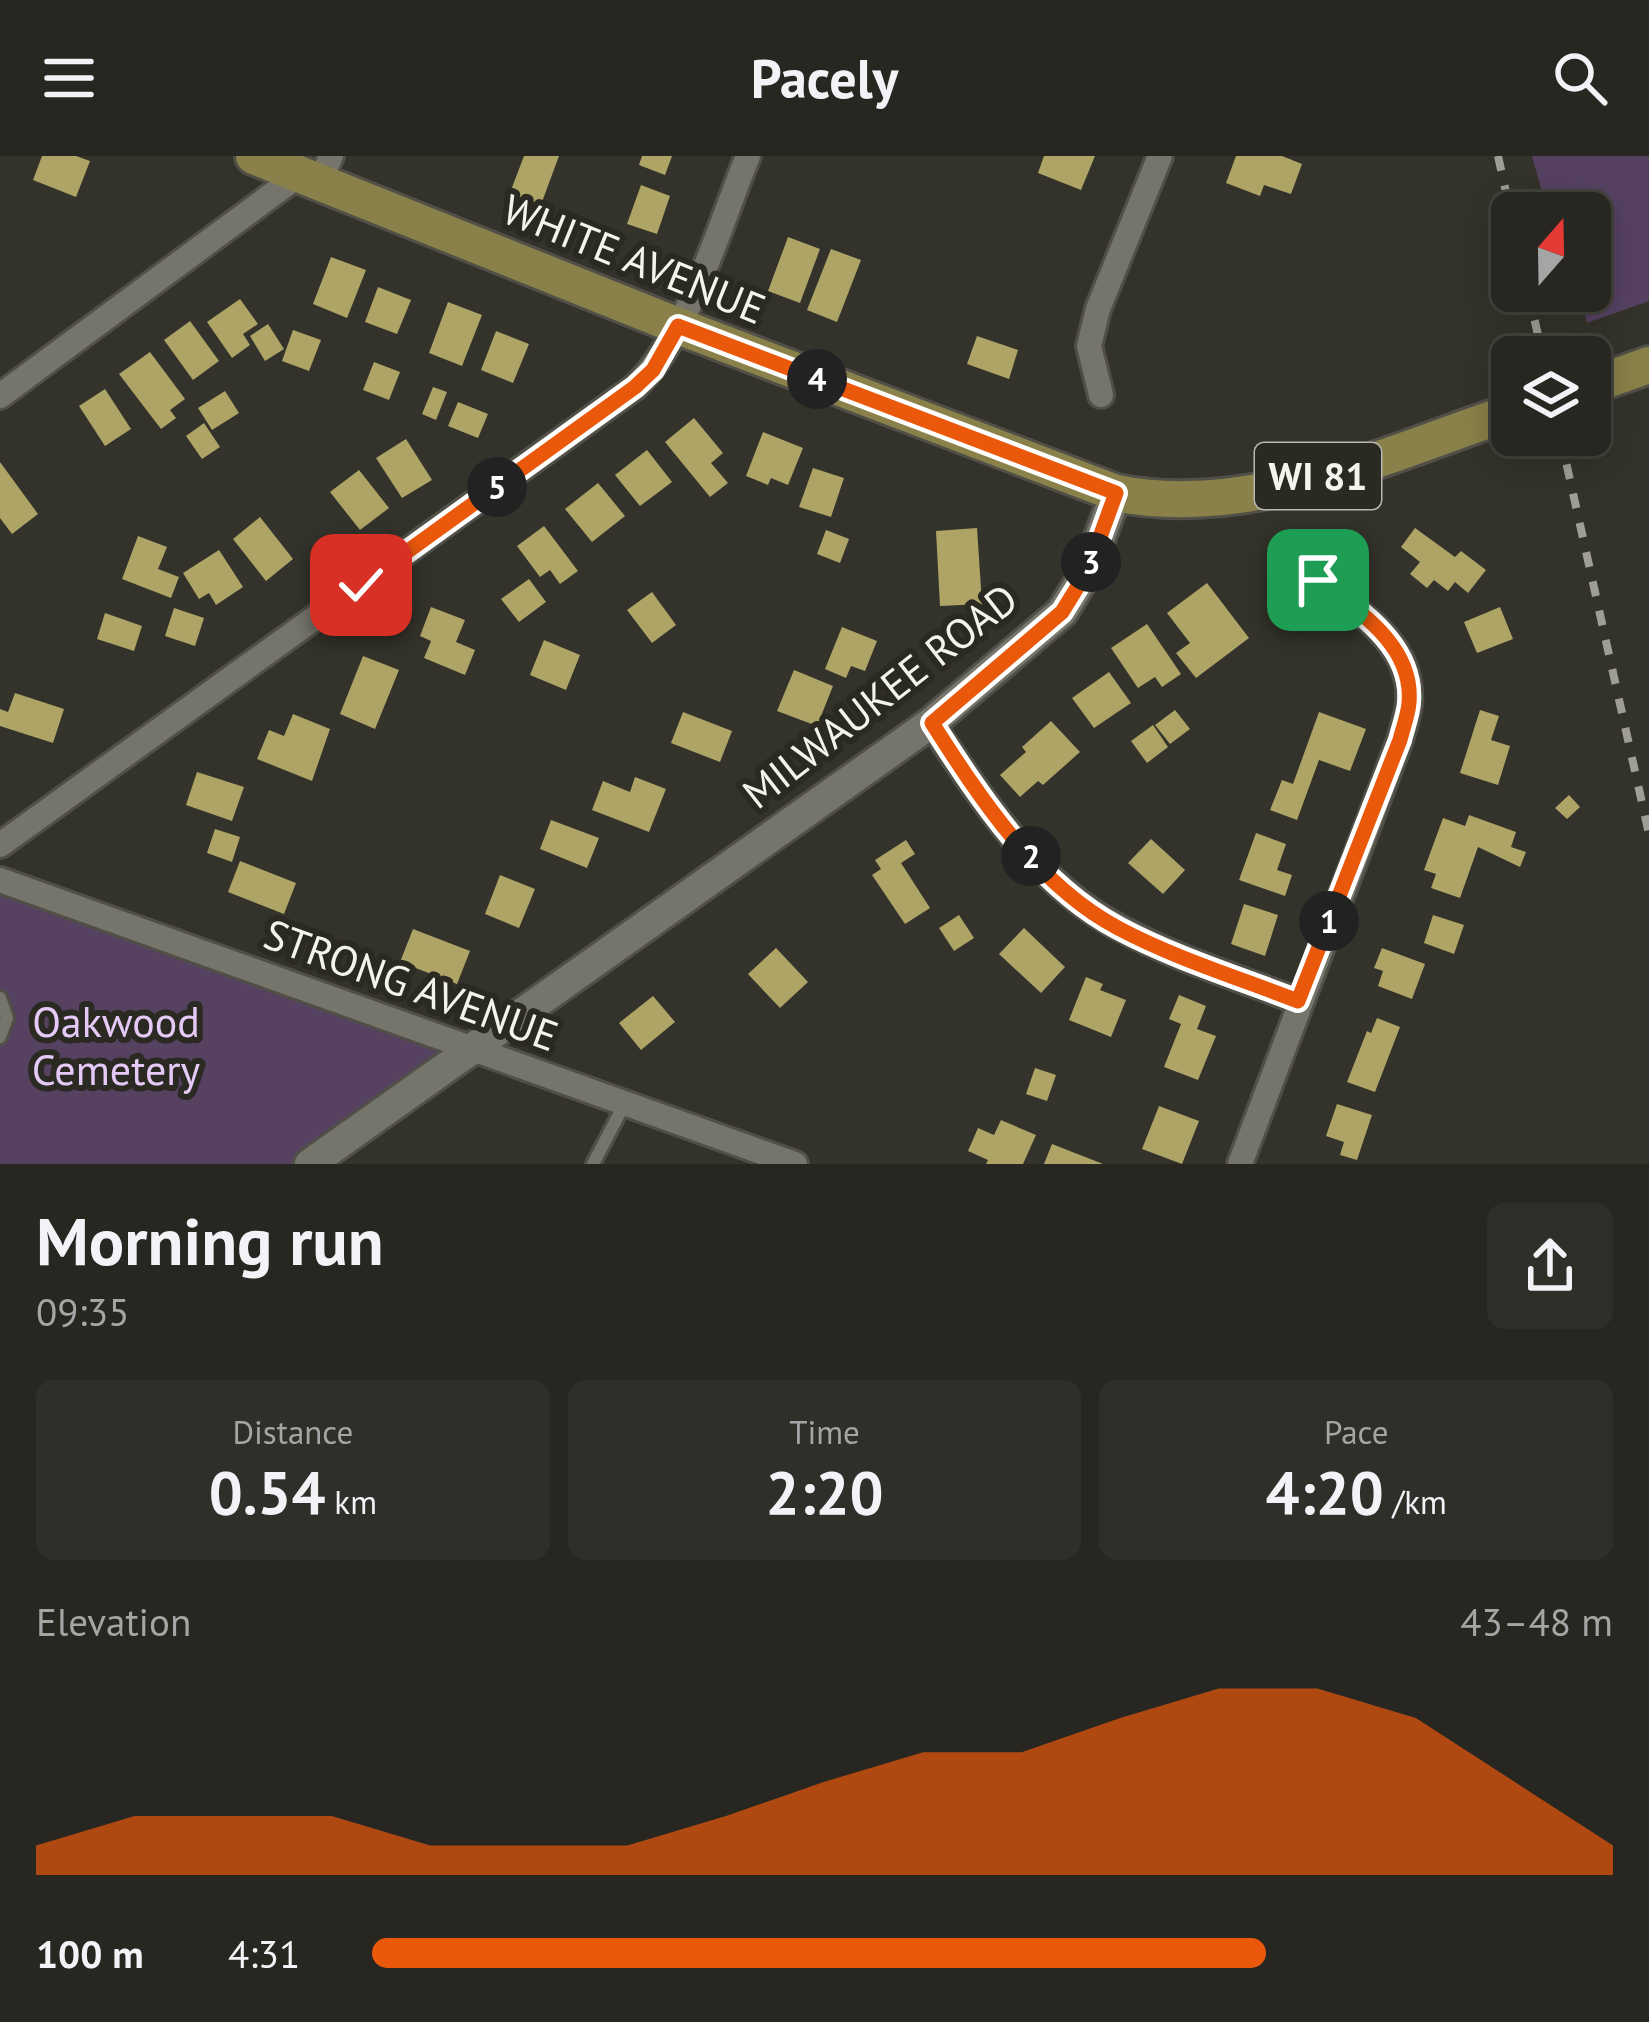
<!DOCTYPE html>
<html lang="en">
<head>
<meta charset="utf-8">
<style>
  :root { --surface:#272620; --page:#2f2e29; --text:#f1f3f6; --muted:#a4a5a5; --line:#43433e; --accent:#ea580c }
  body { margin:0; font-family:"PT Sans",sans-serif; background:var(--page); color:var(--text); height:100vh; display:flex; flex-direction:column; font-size:45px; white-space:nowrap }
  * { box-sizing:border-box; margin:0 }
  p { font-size:39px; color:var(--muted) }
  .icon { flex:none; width:66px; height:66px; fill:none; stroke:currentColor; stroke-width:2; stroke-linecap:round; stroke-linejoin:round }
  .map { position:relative; height:1008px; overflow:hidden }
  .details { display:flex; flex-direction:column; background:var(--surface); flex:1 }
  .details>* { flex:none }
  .needle { width:78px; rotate:20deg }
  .tools { position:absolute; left:1491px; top:36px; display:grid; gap:24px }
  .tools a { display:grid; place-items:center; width:120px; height:120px; border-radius:18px; background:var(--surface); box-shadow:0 6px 30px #0003,0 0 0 3px var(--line); font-size:60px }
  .pin { position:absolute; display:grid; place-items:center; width:102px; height:102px; color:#fff; margin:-51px; border-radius:24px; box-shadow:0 6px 18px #0006 }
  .km { position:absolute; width:60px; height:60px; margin:-30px; border-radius:50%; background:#222; color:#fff; font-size:33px; line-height:60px; text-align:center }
  .round { display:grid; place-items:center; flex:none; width:126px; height:126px; border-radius:18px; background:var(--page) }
  .summary { display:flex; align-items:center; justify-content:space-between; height:204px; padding:0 36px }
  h1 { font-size:66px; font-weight:600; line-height:90px }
  .stats { display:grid; grid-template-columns:repeat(3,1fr); gap:18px; height:204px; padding:12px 36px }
  .stats div { display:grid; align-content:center; border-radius:18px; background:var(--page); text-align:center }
  .stats b { font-size:60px; font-weight:600 }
  .stats small { font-size:33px; font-weight:400 }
  .stats p { font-size:33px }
  .chart { height:336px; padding:24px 36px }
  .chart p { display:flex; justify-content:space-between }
  .chart svg { width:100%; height:216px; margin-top:12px; fill:var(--accent); opacity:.7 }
  ul { padding:0 36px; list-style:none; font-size:39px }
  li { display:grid; grid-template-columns:192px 144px 1fr; align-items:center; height:90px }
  li i { height:30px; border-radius:15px; background:var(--accent) }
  header { display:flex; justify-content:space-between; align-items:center; height:156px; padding:0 36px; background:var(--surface); font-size:54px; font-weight:600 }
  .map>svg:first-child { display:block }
</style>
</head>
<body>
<header><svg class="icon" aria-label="menu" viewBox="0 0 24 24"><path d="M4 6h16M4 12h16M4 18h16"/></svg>Pacely<svg class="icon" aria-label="search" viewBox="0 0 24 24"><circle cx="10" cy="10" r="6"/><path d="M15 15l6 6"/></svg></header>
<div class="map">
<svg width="1649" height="1008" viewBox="0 0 1649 1008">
  <rect width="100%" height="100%" fill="#34332b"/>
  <g fill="#564161">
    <polygon points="1532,0 1649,0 1649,145 1587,167 1583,149 1575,151 1571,135 1590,135 1590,57 1548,57"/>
    <polygon points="0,724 472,893 310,1008 0,1008"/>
  </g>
  <g fill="#aea466">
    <polygon points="42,0 76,0 90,5 76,41 33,24"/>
    <polygon points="524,0 559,0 539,54 508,42"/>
    <polygon points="642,0 672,0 665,19 639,9"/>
    <polygon points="1044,0 1095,0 1081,34 1038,17"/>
    <polygon points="1236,0 1282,0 1302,8 1291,38 1264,29 1260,40 1226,27"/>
    <polygon points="641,29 670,40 657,78 627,68"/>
    <polygon points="788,81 820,93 800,147 768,135"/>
    <polygon points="831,93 861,104 837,166 807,154"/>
    <polygon points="331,101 366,114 347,162 313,148"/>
    <polygon points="378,131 411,144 397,178 365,166"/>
    <polygon points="240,143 258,168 243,178 250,189 232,202 207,166"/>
    <polygon points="448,146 482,159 462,210 429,197"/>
    <polygon points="190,165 219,205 193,224 164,184"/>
    <polygon points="268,168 284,193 265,205 250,180"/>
    <polygon points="293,174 321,184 309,215 282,205"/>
    <polygon points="496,175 529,188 513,227 481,214"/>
    <polygon points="977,180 1018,194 1009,223 967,208"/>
    <polygon points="150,196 185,243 170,254 176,262 161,273 119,218"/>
    <polygon points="374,206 400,216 389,244 363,234"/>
    <polygon points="433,231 447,236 436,264 422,258"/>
    <polygon points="105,233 131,273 105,290 79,250"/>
    <polygon points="225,235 239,257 212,274 198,252"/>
    <polygon points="458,246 488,258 478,282 448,270"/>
    <polygon points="694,262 723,297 711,307 728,327 710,341 665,286"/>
    <polygon points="204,267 220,291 202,303 186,280"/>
    <polygon points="763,276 803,292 788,329 771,322 768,329 746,320"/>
    <polygon points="406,283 432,324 402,342 376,302"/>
    <polygon points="647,294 672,326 640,350 615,319"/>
    <polygon points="0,306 38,358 12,378 0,362"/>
    <polygon points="813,312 844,322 831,361 799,351"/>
    <polygon points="359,314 389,352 360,374 330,336"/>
    <polygon points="598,327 625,360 592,386 565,353"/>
    <polygon points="260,361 293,403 266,425 233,383"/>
    <polygon points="544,370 578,415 560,428 550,414 540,421 517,390"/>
    <polygon points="977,372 982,448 940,450 936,375"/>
    <polygon points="1415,372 1455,401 1461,395 1486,414 1468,437 1455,426 1448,435 1434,424 1427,432 1410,418 1420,406 1401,391"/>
    <polygon points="826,374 849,383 840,407 817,398"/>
    <polygon points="138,380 167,391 158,413 179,421 171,442 122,423"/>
    <polygon points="219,394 243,431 216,449 209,437 199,443 183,417"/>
    <polygon points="529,423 546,446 519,466 501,443"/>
    <polygon points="1207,427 1249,482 1196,522 1176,497 1190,487 1167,457"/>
    <polygon points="652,436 676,469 652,487 627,454"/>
    <polygon points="431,451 465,464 456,486 475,494 465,519 424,502 431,485 420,480"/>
    <polygon points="1500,451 1513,483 1477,497 1464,466"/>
    <polygon points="174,452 204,462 195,490 165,480"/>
    <polygon points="105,457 142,470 134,495 97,483"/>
    <polygon points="1147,468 1181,518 1162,531 1155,521 1138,532 1111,492"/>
    <polygon points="842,471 877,485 865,515 851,510 846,522 825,513"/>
    <polygon points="544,484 580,499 566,534 530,519"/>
    <polygon points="363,500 399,514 375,573 340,558"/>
    <polygon points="794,514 833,530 817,570 777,555"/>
    <polygon points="1109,516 1131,547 1094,572 1072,542"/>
    <polygon points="15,537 64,553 53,587 0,570 0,553 8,556"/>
    <polygon points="1175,554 1190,573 1170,588 1155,569"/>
    <polygon points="1480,554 1499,560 1491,584 1510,590 1498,629 1460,617"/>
    <polygon points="683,556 732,575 720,606 671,587"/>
    <polygon points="1319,556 1366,573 1350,615 1319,604 1297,664 1270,654 1282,624 1293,628"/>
    <polygon points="293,558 330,573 312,625 257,603 269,574 284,580"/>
    <polygon points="1051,565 1080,596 1043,629 1038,625 1020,641 1000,619 1026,596 1022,591"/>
    <polygon points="1153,569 1168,591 1147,607 1131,585"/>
    <polygon points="197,616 244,631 232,665 186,649"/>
    <polygon points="635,621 666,633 649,676 592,654 603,625 630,636"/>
    <polygon points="1569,639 1580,651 1567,663 1555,652"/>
    <polygon points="1469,659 1516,676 1511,691 1526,696 1520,711 1478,691 1460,742 1431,732 1436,718 1424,714 1443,662 1465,670"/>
    <polygon points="551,664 599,682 587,712 540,693"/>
    <polygon points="215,673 240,681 232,706 207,697"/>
    <polygon points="1256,677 1286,688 1277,714 1292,719 1285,740 1239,724"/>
    <polygon points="1151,683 1185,714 1163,738 1128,707"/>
    <polygon points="906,684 915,698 901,707 930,752 905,768 872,719 881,713 875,704"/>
    <polygon points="240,705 296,727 284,758 228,736"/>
    <polygon points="500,719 535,733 519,772 485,758"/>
    <polygon points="1244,748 1278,759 1265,800 1231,788"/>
    <polygon points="959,759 974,782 954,795 939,772"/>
    <polygon points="1433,759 1464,769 1454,798 1424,787"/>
    <polygon points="1024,772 1065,811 1041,837 999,798"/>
    <polygon points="413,773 470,795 457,828 400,806"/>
    <polygon points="776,792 808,826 780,852 748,818"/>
    <polygon points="1382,792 1425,808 1412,843 1378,830 1383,815 1374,812"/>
    <polygon points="1086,821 1103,828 1100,834 1126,844 1111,881 1069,864"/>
    <polygon points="1179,839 1206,850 1197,873 1216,880 1198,924 1164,911 1181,868 1169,863"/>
    <polygon points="653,840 675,866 641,894 619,867"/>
    <polygon points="1377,862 1400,871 1375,936 1347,926 1367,875 1371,877"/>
    <polygon points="1035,912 1056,919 1047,945 1026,938"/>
    <polygon points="1337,948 1372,959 1357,1004 1340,999 1344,986 1326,980"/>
    <polygon points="1159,950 1199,965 1182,1008 1142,993"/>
    <polygon points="1001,964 1036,979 1023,1008 986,1008 988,1004 968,995 978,972 994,979"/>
    <polygon points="1052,988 1103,1008 1044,1008"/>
  </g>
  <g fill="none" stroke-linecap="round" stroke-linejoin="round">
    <defs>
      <g id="service">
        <polyline points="0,842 7,862 0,881"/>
        <polyline points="593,1008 625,947"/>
      </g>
      <g id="minor">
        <polyline points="320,26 331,0"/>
        <polyline points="1101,239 1089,190 1098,153 1160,0"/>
        <polyline points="0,240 300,18"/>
        <path d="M931 567C981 642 1036 728 1118 771 1174 802 1239 822 1298 845"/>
        <path d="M0 689 635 231C689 179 719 70 748 0"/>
        <polyline points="0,724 795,1008"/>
        <path d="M1240 1008 1400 584C1403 572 1408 559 1409 547 1414 489 1358 455 1317 424"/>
      </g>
      <polyline id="tertiary" points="310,1008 931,567 1062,456 1088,414 1116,337"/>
      <g id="primary">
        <path d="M254 0 678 170 1116 337C1251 364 1386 298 1512 256"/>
        <polyline points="1590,230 1649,209"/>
      </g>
    </defs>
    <use href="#service" stroke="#504f48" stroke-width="18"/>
    <use href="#minor" stroke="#504f48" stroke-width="30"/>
    <use href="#tertiary" stroke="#504f48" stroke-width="36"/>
    <use href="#primary" stroke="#504f48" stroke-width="42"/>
    <use href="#service" stroke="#76756c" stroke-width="12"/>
    <use href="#minor" stroke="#76756c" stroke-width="24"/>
    <use href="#tertiary" stroke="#76756c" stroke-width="30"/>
    <use href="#primary" stroke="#898149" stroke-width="36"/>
    <g stroke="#9e9d96" stroke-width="8" stroke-dasharray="15 15" stroke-linecap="butt">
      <polyline points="1498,0 1512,63"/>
      <polyline points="1528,135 1543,201"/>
      <polyline points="1560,279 1649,678"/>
    </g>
  </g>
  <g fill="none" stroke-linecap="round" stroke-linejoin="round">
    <defs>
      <path id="route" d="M361 429 635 231 653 214 678 170 1116 337 1088 414 1062 456 932 567C980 642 1037 729 1118 772 1174 802 1239 822 1298 845L1400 584C1403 572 1408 559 1409 547 1414 489 1358 455 1318 424"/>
    </defs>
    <use href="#route" stroke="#fff" stroke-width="24"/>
    <use href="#route" stroke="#ea580c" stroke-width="15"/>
  </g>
  <g text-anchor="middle" stroke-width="12" stroke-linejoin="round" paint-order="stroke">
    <rect fill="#2a2922" stroke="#b7b6b1" stroke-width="3" x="1255" y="287" width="126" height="66" rx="9"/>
    <g font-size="39" font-weight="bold" fill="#f4f3ee">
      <text x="1318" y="334">WI 81</text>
    </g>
    <g font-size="42" fill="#f4f3ee" stroke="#2a2922">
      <text transform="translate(634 103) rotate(22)" y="15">WHITE AVENUE</text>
      <text transform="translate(880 540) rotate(-38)" y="15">MILWAUKEE ROAD</text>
      <text transform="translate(411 829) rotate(20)" y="15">STRONG AVENUE</text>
    </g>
    <g font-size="42" fill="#e5c9f6" stroke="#2a2922">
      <text x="116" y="881">Oakwood<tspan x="116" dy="48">Cemetery</tspan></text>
    </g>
  </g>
</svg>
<div class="tools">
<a><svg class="needle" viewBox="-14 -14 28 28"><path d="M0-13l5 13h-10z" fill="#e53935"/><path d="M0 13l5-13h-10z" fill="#a4a5a5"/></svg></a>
<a><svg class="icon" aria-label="layers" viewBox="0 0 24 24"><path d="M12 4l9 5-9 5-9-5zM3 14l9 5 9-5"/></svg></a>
</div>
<div class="pin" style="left:1318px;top:424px;background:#1e9e55"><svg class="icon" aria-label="arrive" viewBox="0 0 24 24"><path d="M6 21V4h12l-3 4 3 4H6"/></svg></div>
<div class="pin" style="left:361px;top:429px;background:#d93025"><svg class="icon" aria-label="check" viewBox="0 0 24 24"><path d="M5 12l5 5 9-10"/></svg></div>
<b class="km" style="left:1329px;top:765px">1</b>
<b class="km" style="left:1031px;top:700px">2</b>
<b class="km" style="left:1091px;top:406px">3</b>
<b class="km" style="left:817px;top:223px">4</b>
<b class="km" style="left:497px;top:331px">5</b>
</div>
<section class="details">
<div class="summary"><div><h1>Morning run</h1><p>09:35</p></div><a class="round"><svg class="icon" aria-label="share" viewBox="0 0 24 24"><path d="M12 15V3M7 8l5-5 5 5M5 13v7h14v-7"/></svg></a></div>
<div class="stats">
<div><p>Distance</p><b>0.54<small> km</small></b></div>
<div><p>Time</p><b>2:20</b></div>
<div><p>Pace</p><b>4:20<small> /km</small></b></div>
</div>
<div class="chart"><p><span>Elevation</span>43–48 m</p>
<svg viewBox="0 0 160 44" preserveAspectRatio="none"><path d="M0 44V38L10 32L20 32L30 32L40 38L50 38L60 38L70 32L80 25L90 19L100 19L110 12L120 6L130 6L140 12L150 25L160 38V44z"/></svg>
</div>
<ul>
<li><b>100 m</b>4:31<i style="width:72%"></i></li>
</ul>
</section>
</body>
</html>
